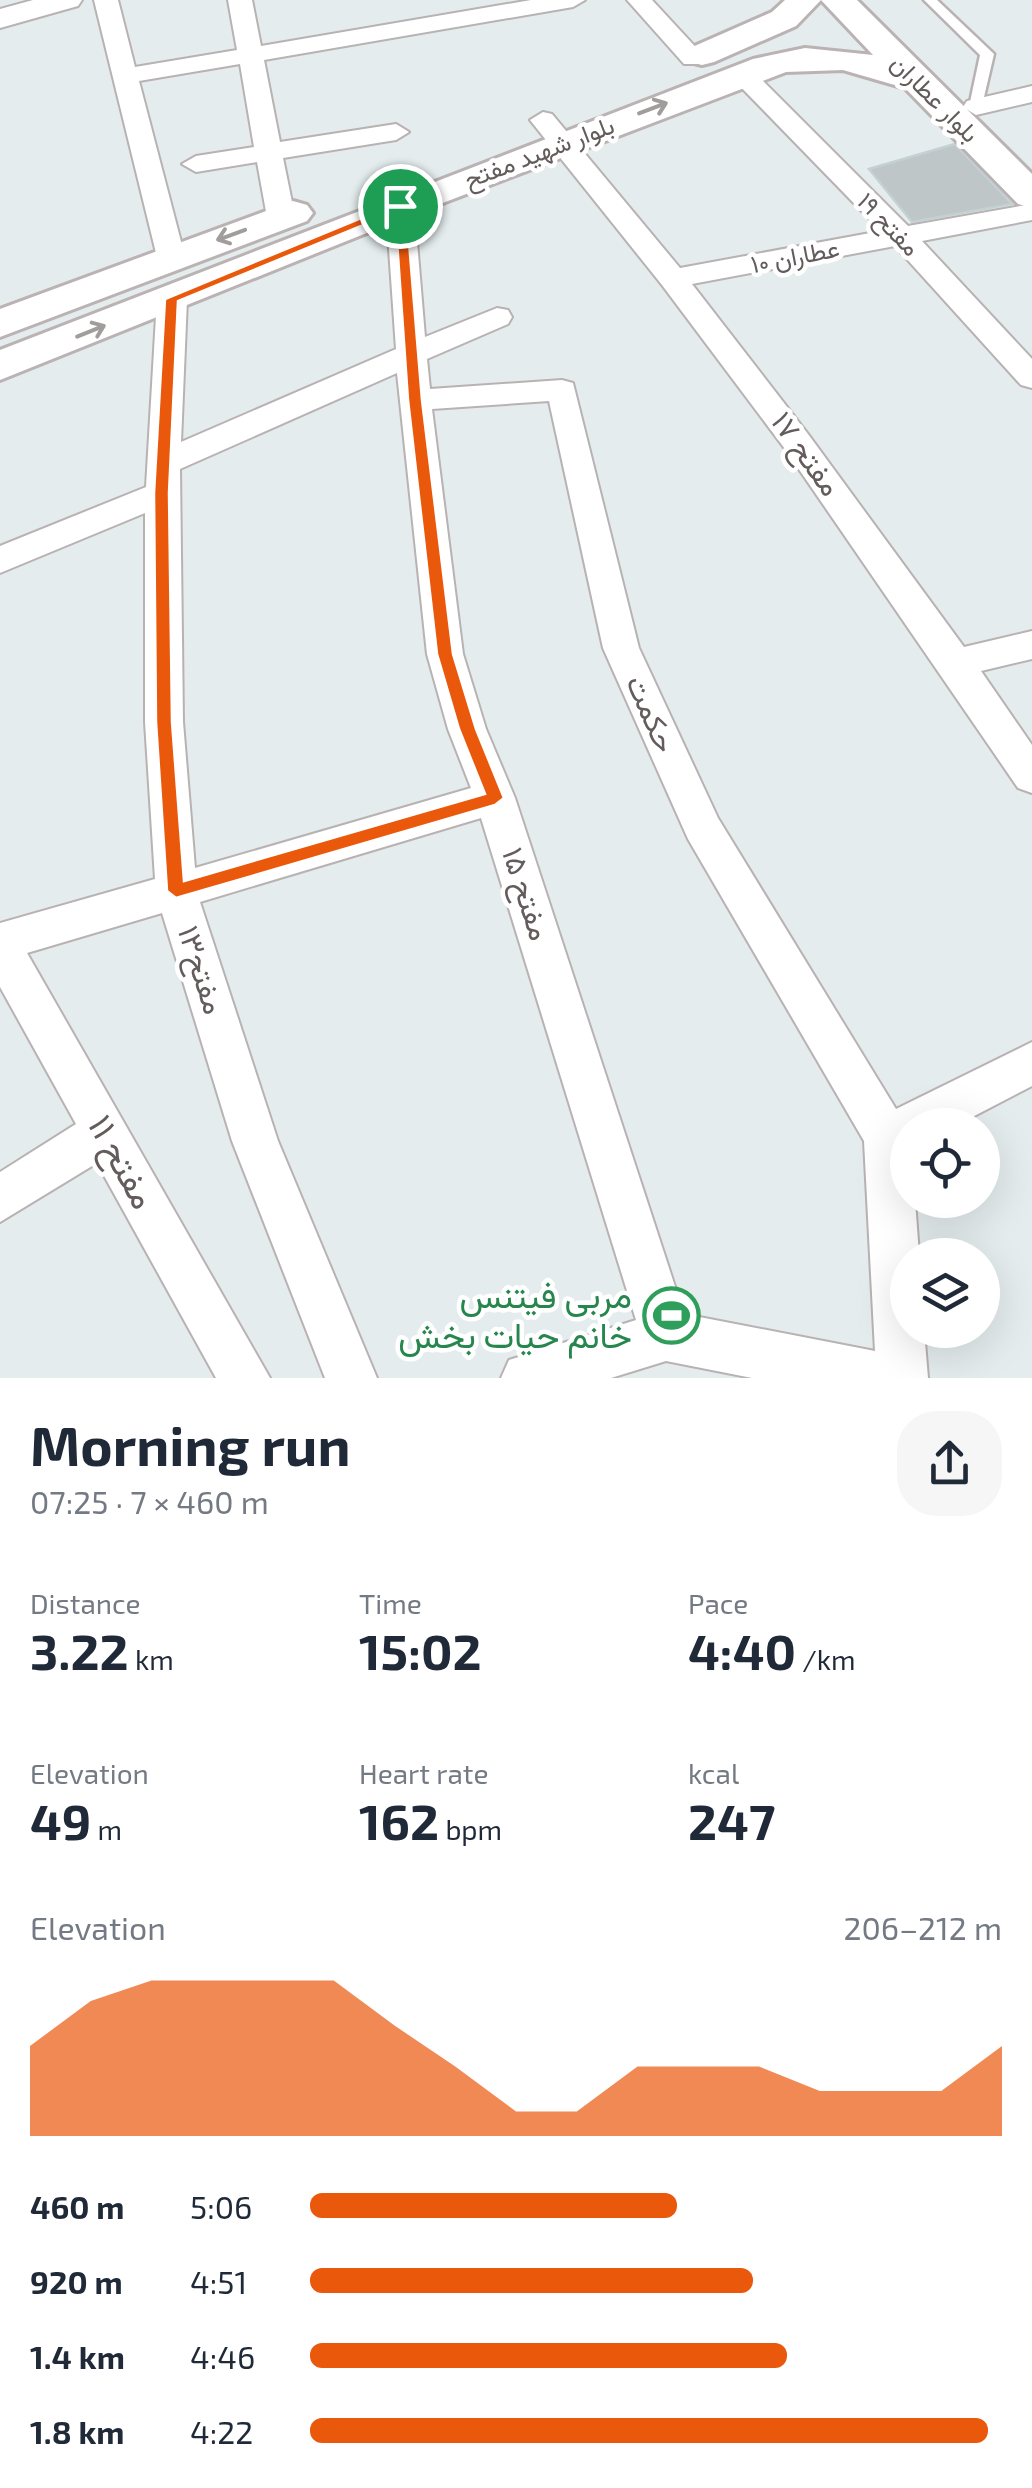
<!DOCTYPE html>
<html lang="en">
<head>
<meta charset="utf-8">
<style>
  :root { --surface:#fff; --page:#f6f6f7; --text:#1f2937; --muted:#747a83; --accent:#ea580c }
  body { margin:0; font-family:"Exo 2",Vazirmatn,sans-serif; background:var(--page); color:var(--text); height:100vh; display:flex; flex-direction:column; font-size:38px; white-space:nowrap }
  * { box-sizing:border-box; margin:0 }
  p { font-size:32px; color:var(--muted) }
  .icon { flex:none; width:55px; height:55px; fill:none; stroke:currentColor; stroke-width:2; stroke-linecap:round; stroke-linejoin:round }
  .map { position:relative; height:1378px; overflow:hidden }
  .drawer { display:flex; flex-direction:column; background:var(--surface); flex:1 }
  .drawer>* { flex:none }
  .tools { position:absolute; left:890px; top:1108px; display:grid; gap:20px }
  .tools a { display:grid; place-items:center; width:110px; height:110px; border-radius:50%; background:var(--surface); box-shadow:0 10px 40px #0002; font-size:50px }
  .pin { position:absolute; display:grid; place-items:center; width:85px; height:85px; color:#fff; margin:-42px; border:5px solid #fff; border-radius:50%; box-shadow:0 2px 10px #0007 }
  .round { display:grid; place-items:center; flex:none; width:105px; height:105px; border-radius:40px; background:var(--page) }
  .summary { display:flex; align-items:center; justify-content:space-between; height:170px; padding:0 30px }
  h1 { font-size:55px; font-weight:700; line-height:75px }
  .figures { display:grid; grid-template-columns:repeat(3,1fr); gap:15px; height:170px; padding:10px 30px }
  .figures div { display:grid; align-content:center }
  .figures b { font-size:50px; font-weight:700 }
  .figures small { font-size:28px; font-weight:400 }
  .figures p { font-size:28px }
  .chart { height:280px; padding:20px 30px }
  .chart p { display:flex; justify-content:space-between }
  .chart svg { width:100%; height:180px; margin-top:10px; fill:var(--accent); opacity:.7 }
  ul { padding:0 30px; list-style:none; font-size:32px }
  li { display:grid; grid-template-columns:160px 120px 1fr; align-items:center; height:75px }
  li i { height:25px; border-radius:12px; background:var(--accent) }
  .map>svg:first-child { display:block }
</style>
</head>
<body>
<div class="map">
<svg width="1032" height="1378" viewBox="0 0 1032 1378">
  <rect width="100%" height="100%" fill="#e4ecee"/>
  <polygon fill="#bec6c7" stroke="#c3d1d3" stroke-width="2.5" points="955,144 1012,204 912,222 869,169"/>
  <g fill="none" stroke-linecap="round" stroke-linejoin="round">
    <defs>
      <polygon id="service" points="924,0 937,0 994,54 981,110 969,107 980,55"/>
      <g id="minor">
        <polygon points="94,0 118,0 135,67 237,50 228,0 252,0 261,46 531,0 585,0 573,7 264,60 280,142 396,124 409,132 396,140 283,158 295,217 291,223 271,223 267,217 257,162 196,172 182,164 196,156 254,147 240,64 139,81 185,257 181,263 161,263 157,257"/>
        <polygon points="627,0 652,0 702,54 706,59 702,64 684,64"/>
        <polygon points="742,66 751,69 908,226 1032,204 1032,220 922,241 1032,359 1032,388 1021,385 895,246 692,284 808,434 964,647 1032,631 1032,659 981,671 1032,745 1032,793 1018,788 785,449 662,285 530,120 543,112 552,114 680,268 881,231 733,79 729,74 733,69"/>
        <polygon points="1032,86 1032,102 976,115 963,107 967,101"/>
        <path d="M400 198 414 206 425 337 497 308 508 310 512 317 508 324 427 359 430 389 562 380 573 383 639 648 718 818 896 1109 1032 1042V1086L957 1125H908V1200H915L919 1255H908V1330H924L928 1378H752L666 1361 611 1378H501L509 1360 636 1320 481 818 200 902 278 1141 377 1378H325L232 1141 162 913 27 953 270 1378H216L97 1163 0 1222V1172L76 1124 0 987V923L155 879 145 722V513L0 573V546L146 487 157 299 161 292H183L187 299 181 442 396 349 386 206ZM397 373 427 654 448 729 471 788 195 868 183 722 180 469ZM549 401 603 648 688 839 864 1141 875 1351 684 1314 515 798 486 729 463 654 432 409Z"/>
      </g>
      <polygon id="tertiary" points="33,0 82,0 78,6 0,28 0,9"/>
      <g id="secondary">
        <polygon points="785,0 821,0 796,26 714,62 702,65 690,62 685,55 690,48 772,12"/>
        <polygon points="821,0 857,0 1032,174 1032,208 1018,204 905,88 843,70 786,72 414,214 0,380 0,350 753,59 805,48 873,55"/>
        <polygon points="293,201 307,205 313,213 307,221 0,337 0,309"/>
      </g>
    </defs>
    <use href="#service" stroke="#b9b2b2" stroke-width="5"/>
    <use href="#minor" stroke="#b9b2b2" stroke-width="4"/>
    <use href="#tertiary" stroke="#b9b2b2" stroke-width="4"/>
    <use href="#secondary" stroke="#bbb3b3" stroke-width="6"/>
    <use href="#service" fill="#fff" fill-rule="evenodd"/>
    <use href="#minor" fill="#fff" fill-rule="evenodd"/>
    <use href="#tertiary" fill="#fff" fill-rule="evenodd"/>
    <use href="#secondary" fill="#fff" fill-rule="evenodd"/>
  </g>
  <defs><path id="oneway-shaft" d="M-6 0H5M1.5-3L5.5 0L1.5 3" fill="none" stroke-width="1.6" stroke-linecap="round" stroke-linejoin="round" transform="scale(2.5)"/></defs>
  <g stroke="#a29d9d">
    <use href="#oneway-shaft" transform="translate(653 108) rotate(-21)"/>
    <use href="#oneway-shaft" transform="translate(231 235) rotate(160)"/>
    <use href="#oneway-shaft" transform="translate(91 331) rotate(-22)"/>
  </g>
  <path fill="#ea580c" stroke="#fff" stroke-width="2.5" fill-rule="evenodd" d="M400 202 406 206 422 400 453 654 476 729 504 798 495 805 176 898 167 891 156 722 154 493 165 299ZM395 212 408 400 437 654 459 729 485 794 184 881 172 722 169 493 178 301Z"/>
  <defs>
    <symbol id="stadium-ring" viewBox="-11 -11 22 22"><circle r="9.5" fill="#fff" stroke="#2e9e5b" stroke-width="1.5"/><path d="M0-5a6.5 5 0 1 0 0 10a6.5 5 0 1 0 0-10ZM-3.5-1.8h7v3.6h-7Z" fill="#2e9e5b"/></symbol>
  </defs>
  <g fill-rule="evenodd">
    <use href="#stadium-ring" x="640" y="1284" width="63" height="63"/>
  </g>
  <g text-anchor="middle" stroke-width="9" stroke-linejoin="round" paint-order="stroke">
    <g font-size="25" fill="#645c5c" stroke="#fff">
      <text transform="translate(935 98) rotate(45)" y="9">بلوار عطاران</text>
      <text transform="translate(539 152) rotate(-21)" y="9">بلوار شهید مفتح</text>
      <text transform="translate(889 224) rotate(46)" y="9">مفتح ۱۹</text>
      <text transform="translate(795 256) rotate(-11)" y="9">عطاران ۱۰</text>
    </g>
    <g font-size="30" fill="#645c5c" stroke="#fff">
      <text transform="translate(806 454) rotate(54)" y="10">مفتح ۱۷</text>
      <text transform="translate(651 714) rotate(66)" y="10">حکمت</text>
      <text transform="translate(526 894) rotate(72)" y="10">مفتح ۱۵</text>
      <text transform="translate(201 970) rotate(72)" y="10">مفتح۱۳</text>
    </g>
    <g font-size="35" fill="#645c5c" stroke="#fff">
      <text transform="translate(122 1162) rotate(61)" y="12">مفتح ۱۱</text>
    </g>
    <g font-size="35" fill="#27864d" stroke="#fff" text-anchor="end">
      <text x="632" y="1308">مربی فیتنس<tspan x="632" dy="40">خانم حیات بخش</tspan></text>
    </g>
  </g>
</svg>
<div class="tools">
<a><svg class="icon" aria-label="locate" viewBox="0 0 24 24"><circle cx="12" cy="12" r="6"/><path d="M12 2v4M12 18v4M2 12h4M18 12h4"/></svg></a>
<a><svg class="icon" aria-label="layers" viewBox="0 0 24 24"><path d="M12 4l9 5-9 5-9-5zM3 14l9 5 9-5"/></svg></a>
</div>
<div class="pin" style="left:400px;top:206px;background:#1e9e55"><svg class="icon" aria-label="arrive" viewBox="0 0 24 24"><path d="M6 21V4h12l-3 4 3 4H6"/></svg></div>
</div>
<section class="drawer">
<div class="summary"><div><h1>Morning run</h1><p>07:25 · 7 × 460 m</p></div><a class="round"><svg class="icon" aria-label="share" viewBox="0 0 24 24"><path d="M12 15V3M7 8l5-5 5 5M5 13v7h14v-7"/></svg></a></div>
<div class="figures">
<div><p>Distance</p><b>3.22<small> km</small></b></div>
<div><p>Time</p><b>15:02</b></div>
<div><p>Pace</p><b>4:40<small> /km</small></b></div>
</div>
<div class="figures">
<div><p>Elevation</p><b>49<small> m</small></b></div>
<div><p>Heart rate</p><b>162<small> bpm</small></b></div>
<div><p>kcal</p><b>247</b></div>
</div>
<div class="chart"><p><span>Elevation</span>206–212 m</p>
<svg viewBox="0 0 160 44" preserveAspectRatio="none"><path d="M0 44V22L10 11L20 6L30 6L40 6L50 6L60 17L70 27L80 38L90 38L100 27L110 27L120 27L130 33L140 33L150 33L160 22V44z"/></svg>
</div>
<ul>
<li><b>460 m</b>5:06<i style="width:53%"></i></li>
<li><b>920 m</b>4:51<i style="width:64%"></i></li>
<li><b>1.4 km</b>4:46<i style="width:69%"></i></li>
<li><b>1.8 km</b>4:22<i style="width:98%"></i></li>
</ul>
</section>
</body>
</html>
